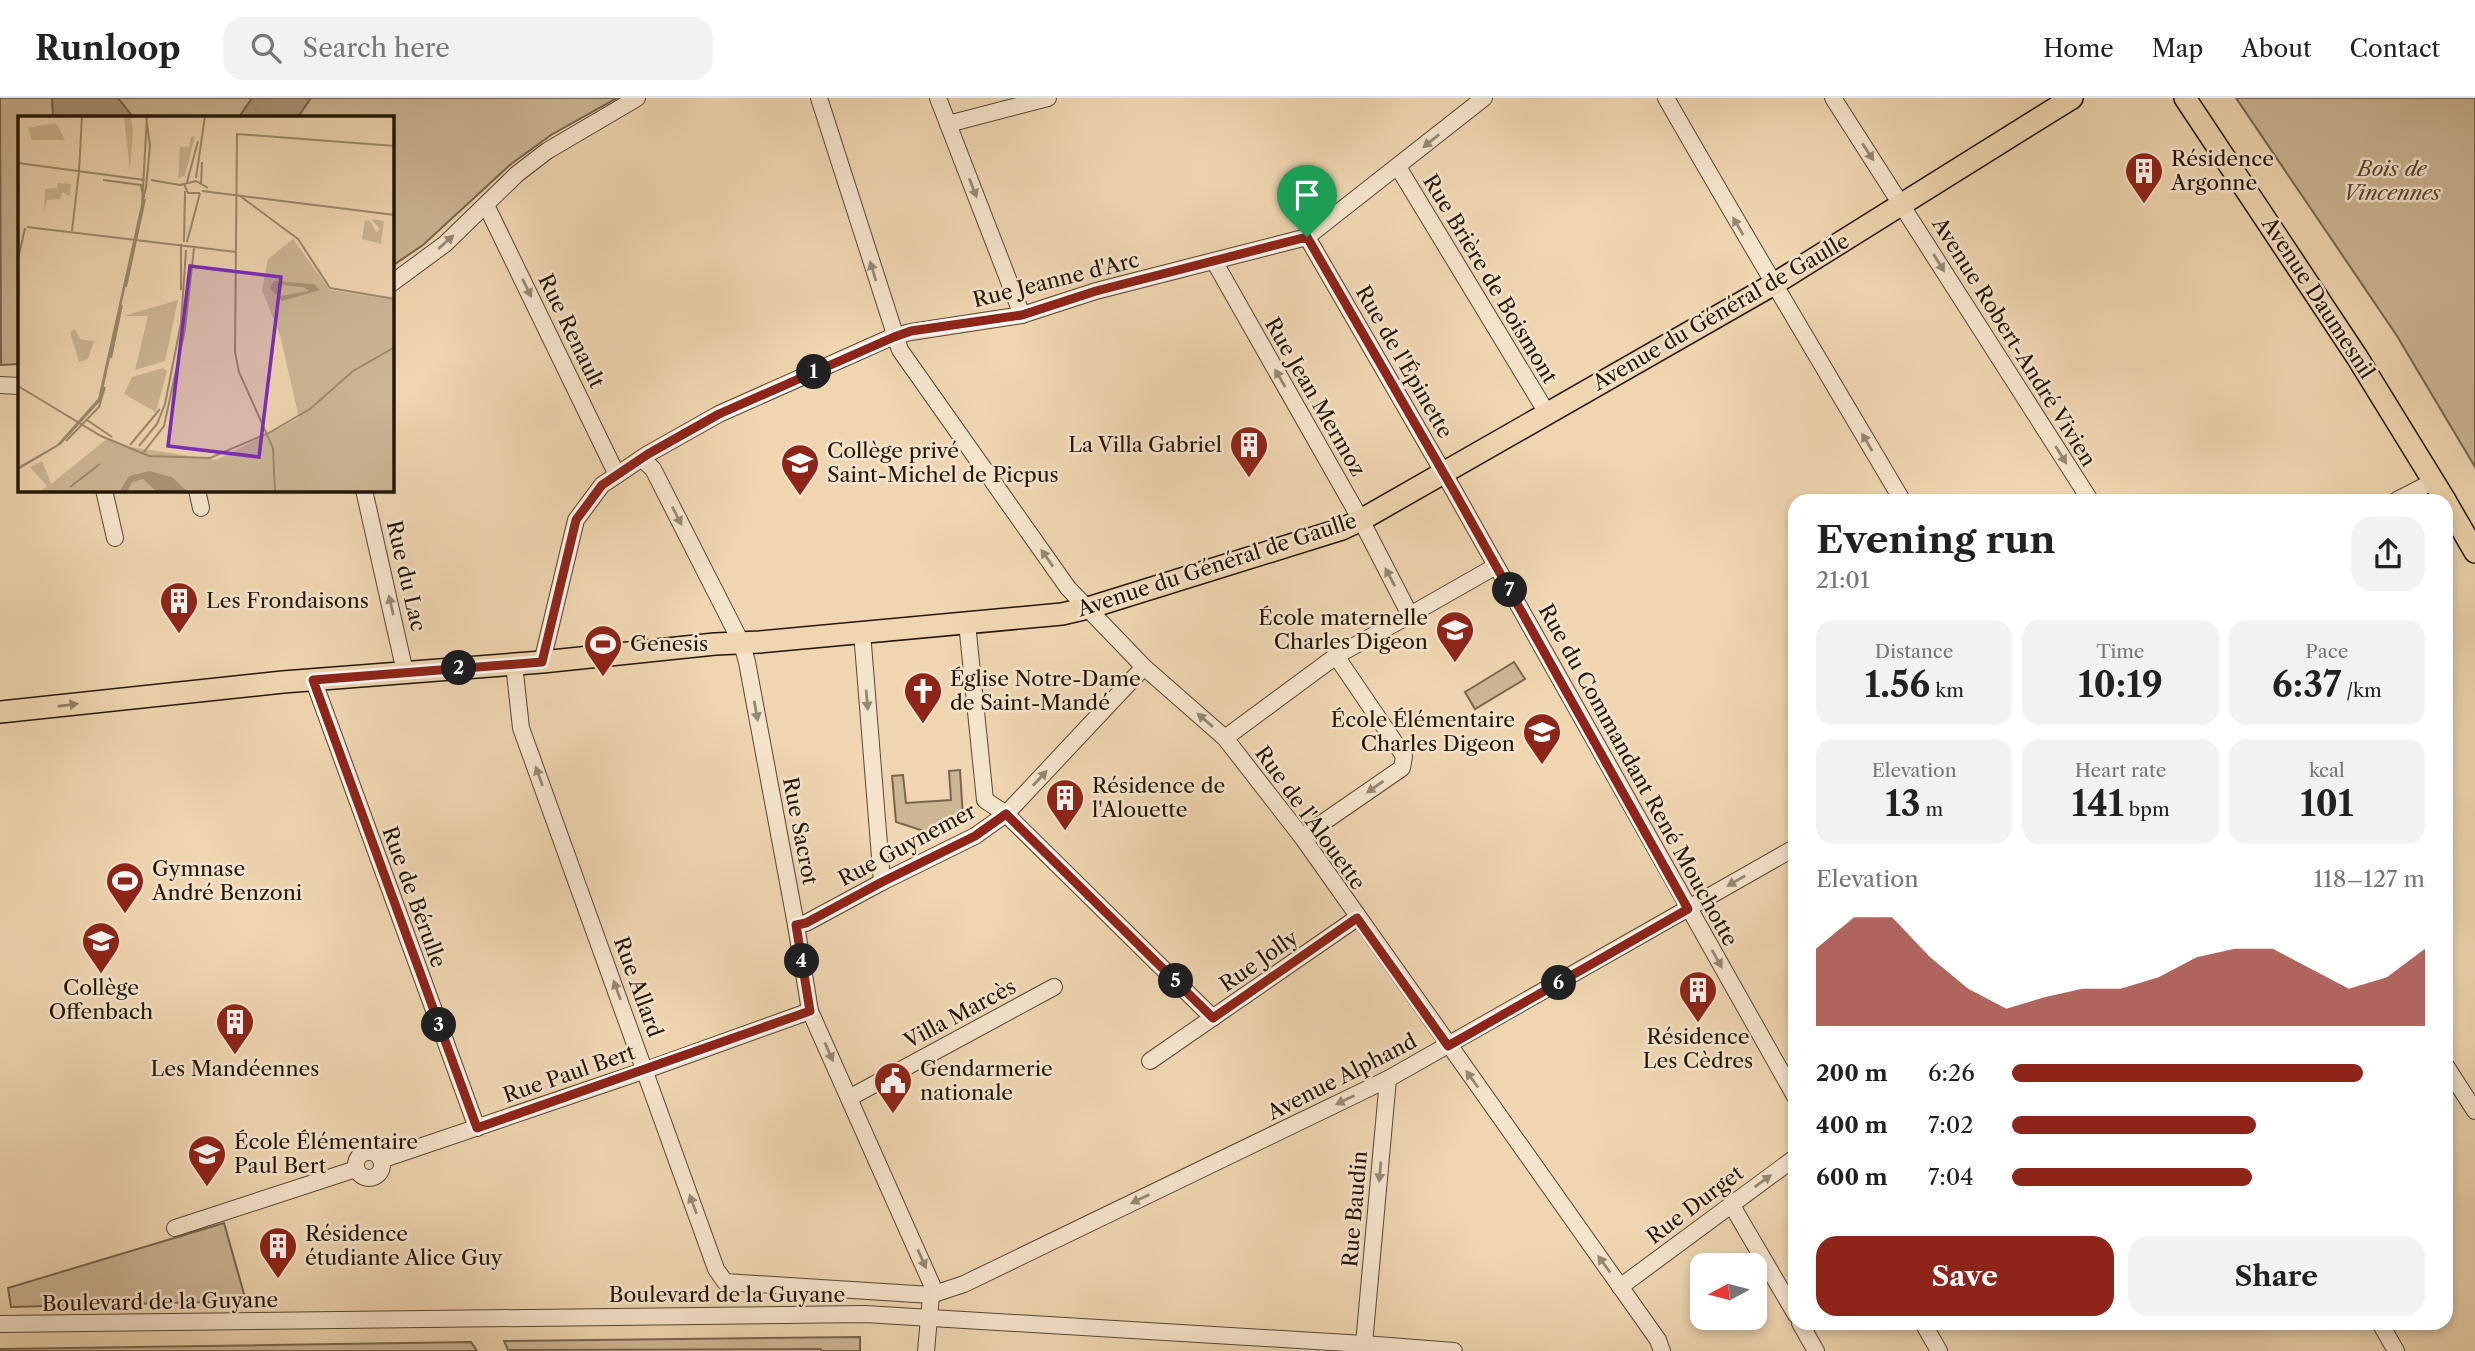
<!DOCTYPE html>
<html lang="en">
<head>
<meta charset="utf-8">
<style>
  :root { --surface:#fff; --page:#f2f2f2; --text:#222; --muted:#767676; --line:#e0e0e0; --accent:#8f2418 }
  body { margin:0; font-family:"Libre Caslon Text",serif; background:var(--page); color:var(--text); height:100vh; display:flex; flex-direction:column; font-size:26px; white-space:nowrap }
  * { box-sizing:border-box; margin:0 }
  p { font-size:23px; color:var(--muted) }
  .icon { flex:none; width:38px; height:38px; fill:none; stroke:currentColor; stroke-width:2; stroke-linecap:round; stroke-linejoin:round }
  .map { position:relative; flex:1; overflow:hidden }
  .sheet { position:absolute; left:1788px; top:396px; width:665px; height:836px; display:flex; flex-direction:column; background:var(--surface); border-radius:21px; box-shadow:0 4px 10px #0003 }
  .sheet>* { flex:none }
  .needle { width:46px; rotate:263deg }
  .controls { position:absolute; left:1690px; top:1155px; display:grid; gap:14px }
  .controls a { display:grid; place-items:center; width:77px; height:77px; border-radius:14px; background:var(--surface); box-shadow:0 4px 10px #0003; font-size:35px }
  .pin { position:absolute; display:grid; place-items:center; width:60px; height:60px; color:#fff; margin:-72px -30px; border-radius:50% 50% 50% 0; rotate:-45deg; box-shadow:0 0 7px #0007 }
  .pin .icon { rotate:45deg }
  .km { position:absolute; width:35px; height:35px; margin:-18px; border-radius:50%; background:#222; color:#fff; font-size:19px; line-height:35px; text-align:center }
  .round { display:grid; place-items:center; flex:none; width:74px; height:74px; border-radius:21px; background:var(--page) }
  .overview { display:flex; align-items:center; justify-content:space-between; height:119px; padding:0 28px }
  h1 { font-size:38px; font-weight:700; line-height:52px }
  .metrics { display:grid; grid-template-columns:repeat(3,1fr); gap:10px; height:119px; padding:7px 28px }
  .metrics div { display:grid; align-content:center; border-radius:18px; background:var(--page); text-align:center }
  .metrics b { font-size:35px; font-weight:700 }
  .metrics small { font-size:19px; font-weight:400 }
  .metrics p { font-size:19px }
  .chart { height:196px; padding:14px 28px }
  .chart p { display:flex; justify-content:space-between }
  .chart svg { width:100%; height:126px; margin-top:7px; fill:var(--accent); opacity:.7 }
  .button { display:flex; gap:14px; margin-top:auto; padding:14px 28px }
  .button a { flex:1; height:80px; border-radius:21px; background:var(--accent); color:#fff; font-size:28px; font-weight:700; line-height:80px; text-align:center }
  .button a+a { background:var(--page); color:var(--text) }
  ul { padding:0 28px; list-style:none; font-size:23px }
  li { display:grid; grid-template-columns:112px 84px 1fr; align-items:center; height:52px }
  li i { height:18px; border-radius:9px; background:var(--accent) }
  header { display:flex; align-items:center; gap:42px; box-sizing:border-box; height:98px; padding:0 35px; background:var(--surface); border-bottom:2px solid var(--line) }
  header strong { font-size:33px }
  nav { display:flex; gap:38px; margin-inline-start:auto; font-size:24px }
  .search { width:490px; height:63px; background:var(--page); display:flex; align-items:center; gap:18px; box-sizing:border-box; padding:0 24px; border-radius:21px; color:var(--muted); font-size:26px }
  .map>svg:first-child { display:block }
</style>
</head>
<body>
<header>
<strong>Runloop</strong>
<div class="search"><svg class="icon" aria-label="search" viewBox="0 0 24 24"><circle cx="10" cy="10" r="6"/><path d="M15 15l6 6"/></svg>Search here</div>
<nav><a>Home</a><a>Map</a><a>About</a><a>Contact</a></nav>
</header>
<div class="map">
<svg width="2475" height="1253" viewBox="0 0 2475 1253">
  <rect width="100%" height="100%" fill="#efd6b0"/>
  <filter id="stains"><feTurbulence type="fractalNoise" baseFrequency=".00286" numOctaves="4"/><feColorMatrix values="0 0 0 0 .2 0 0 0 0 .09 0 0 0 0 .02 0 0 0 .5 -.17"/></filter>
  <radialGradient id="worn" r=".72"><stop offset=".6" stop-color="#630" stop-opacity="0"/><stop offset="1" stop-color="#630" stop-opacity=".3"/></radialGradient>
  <g fill="#ccb694" stroke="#77664e" stroke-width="2">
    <polygon points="0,0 617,0 551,37 511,66 423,147 392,168 392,19 19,19 19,266 1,267"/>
    <polygon points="2236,0 2475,0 2475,369 2397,238"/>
    <polygon points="1514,564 1525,581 1475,611 1465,594"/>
    <polygon points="960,672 963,720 933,736 896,724 892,678 903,677 906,705 951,702 949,673"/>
    <polygon points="224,1125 246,1203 11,1209 8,1190"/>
    <polygon points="860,1239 860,1253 822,1253 820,1251 508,1252 504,1243"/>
    <polygon points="471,1244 477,1253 0,1253 0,1251"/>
  </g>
  <g fill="#a99577" stroke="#73634b" stroke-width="2">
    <polygon points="52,0 118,0 133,19 53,19"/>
    <polygon points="252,0 311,0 298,19 239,19"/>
  </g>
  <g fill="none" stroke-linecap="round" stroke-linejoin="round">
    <defs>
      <g id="minor">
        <polyline points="819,0 900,252 1068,490 1144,569 1225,640 1302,739 1658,1242 1662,1253"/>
        <polyline points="938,0 1022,217"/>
        <path d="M1666 0C1743 135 1823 268 1902 402"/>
        <polyline points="1833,0 2090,402"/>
        <polyline points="948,26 1048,0"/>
        <polyline points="1398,69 1547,315"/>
        <polyline points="486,107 617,377"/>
        <polyline points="1307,139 1454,393 1796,1000"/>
        <polyline points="1214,163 1361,422 1410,517 1496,468"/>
        <polyline points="392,185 445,146 517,76 547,53 637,0"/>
        <polyline points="0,287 19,288"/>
        <polyline points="642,361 653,371 742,546 747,564 796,827 810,913 932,1187 926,1253"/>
        <polyline points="104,392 115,440"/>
        <polyline points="197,392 201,410"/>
        <polyline points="364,392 405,574"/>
        <polyline points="2397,402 2434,383"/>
        <polyline points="967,525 985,702 1006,716 1213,920"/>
        <polyline points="862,534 882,784"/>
        <polyline points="542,564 576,422 602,387 648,356 719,316 894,238 911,234 1022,217 1096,193 1307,139 1484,0"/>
        <polyline points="514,566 521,630 716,1171 725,1184 931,1197 964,1186 1388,981 1796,749"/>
        <polyline points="313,581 477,1030"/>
        <polyline points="1225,640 1336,558 1410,517"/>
        <polyline points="1302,739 1402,670 1404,658 1336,558"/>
        <polyline points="796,827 806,825 882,784 975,738 1006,716 1144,569"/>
        <polyline points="1150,963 1357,820"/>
        <polyline points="2446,968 2475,1013"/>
        <polyline points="849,1000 1054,889"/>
        <circle cx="369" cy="1067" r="13"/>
        <polyline points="381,1062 646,972 810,913"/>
        <polyline points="1731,1106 1796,1217"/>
        <polyline points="175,1130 356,1071"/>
        <polyline points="1620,1189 1796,1059"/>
        <polyline points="1800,1225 1816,1253"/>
        <polyline points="1923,1225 1939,1253"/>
        <polyline points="2380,1225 2396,1253"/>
        <polyline points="0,1226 865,1216 1364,1246 1454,1253"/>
        <polyline points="1364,1246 1388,981"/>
      </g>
      <g id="major">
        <polyline points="2185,0 2357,259 2445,402"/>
        <polyline points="2446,404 2475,454"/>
        <polyline points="0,614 283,584 542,564 715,546 760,544 1062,516 1088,510 1342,431 1361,422 1774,186 2072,0"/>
      </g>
    </defs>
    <use href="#minor" stroke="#554733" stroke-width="18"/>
    <use href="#major" stroke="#221709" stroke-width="24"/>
    <use href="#minor" stroke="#f5e4cc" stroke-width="16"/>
    <use href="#major" stroke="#efd6b0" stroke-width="21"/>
  </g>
  <defs><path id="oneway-solid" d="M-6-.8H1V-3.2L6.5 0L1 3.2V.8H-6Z" transform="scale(1.75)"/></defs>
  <g fill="#968874">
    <use href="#oneway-solid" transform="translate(1431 43) rotate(141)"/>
    <use href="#oneway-solid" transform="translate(1868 54) rotate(57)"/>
    <use href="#oneway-solid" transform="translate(973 90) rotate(69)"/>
    <use href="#oneway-solid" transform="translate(1738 128) rotate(-120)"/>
    <use href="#oneway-solid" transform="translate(446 144) rotate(-42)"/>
    <use href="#oneway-solid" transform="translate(1939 165) rotate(58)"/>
    <use href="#oneway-solid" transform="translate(873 173) rotate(-107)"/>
    <use href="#oneway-solid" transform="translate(527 190) rotate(64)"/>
    <use href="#oneway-solid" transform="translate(1280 280) rotate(-120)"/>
    <use href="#oneway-solid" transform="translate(1867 344) rotate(-120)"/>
    <use href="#oneway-solid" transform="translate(2061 357) rotate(58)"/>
    <use href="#oneway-solid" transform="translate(677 418) rotate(63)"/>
    <use href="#oneway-solid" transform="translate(1047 460) rotate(-125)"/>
    <use href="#oneway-solid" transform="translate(1390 479) rotate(-118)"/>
    <use href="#oneway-solid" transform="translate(391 507) rotate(-103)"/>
    <use href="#oneway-solid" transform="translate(867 602) rotate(85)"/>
    <use href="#oneway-solid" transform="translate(756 613) rotate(80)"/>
    <use href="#oneway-solid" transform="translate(1205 622) rotate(-139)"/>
    <use href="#oneway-solid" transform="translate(539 678) rotate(-110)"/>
    <use href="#oneway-solid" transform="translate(1040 680) rotate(-47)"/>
    <use href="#oneway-solid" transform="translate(1375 689) rotate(145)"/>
    <use href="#oneway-solid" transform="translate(1736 783) rotate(150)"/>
    <use href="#oneway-solid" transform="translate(1717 861) rotate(61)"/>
    <use href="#oneway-solid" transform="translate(617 892) rotate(-110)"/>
    <use href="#oneway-solid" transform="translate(829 954) rotate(66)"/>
    <use href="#oneway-solid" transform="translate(1472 981) rotate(-126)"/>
    <use href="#oneway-solid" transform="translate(1345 1002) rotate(154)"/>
    <use href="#oneway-solid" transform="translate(1380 1074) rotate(95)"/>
    <use href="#oneway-solid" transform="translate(1763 1083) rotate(-36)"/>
    <use href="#oneway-solid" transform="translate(1140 1101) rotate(154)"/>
    <use href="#oneway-solid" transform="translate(693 1106) rotate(-110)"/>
    <use href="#oneway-solid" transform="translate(922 1161) rotate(66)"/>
    <use href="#oneway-solid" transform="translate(1604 1166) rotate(-126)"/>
  </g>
  <use fill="#938065" href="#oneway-solid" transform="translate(68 607) rotate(-7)"/>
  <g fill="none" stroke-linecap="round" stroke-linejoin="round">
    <defs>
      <polygon id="route" points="1307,139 1454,393 1688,811 1448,948 1357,820 1213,920 1006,716 975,738 882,784 806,825 796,827 810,913 477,1030 313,582 542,564 576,422 602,387 648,356 719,316 894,239 911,233 1022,217 1096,193"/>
    </defs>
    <use href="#route" stroke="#fff" stroke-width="14"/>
    <use href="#route" stroke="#8f2418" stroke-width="9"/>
  </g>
  <defs>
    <symbol id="building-pin" viewBox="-11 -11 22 30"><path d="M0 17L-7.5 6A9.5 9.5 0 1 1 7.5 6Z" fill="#8f2418" stroke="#f5e4cc"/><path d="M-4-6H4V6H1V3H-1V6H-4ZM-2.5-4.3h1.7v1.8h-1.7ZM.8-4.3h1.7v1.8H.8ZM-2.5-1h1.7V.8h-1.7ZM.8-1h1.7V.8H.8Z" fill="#fff"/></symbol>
    <symbol id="school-pin" viewBox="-11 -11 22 30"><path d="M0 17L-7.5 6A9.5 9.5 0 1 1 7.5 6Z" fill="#8f2418" stroke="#f5e4cc"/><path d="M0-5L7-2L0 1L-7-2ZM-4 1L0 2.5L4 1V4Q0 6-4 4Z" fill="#fff"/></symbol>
    <symbol id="stadium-pin" viewBox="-11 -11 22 30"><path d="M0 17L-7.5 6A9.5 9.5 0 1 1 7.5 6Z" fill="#8f2418" stroke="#f5e4cc"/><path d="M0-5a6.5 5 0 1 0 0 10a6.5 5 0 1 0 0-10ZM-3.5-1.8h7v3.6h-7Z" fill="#fff"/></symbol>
    <symbol id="church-pin" viewBox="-11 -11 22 30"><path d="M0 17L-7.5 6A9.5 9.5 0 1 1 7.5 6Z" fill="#8f2418" stroke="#f5e4cc"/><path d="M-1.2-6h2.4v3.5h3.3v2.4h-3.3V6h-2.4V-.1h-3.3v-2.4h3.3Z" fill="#fff"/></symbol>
    <symbol id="civic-pin" viewBox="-11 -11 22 30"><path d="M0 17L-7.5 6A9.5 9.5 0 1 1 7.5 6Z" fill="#8f2418" stroke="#f5e4cc"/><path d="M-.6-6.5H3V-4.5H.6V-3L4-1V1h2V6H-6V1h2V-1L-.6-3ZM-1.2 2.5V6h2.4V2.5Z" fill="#fff"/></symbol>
  </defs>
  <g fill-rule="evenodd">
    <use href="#building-pin" x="2122" y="51" width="44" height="60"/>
    <use href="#building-pin" x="1227" y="325" width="44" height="60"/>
    <use href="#school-pin" x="778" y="343" width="44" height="60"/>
    <use href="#building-pin" x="157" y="481" width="44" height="60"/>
    <use href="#school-pin" x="1433" y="510" width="44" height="60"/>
    <use href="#stadium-pin" x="581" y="524" width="44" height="60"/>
    <use href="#church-pin" x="901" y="571" width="44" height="60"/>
    <use href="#school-pin" x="1520" y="612" width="44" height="60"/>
    <use href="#building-pin" x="1043" y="678" width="44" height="60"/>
    <use href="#stadium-pin" x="103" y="761" width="44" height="60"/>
    <use href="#school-pin" x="79" y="821" width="44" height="60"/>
    <use href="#building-pin" x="1676" y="870" width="44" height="60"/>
    <use href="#building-pin" x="213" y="902" width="44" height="60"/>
    <use href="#civic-pin" x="871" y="961" width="44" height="60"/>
    <use href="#school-pin" x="185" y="1034" width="44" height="60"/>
    <use href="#building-pin" x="256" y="1126" width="44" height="60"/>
  </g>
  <g text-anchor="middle" stroke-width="5" stroke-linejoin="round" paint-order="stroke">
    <g font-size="21" fill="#221709" stroke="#f5e4cc" text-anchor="start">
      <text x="2171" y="68">Résidence<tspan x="2171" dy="24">Argonne</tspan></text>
      <text x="1222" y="354" text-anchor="end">La Villa Gabriel</text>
      <text x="827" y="360">Collège privé<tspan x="827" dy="24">Saint-Michel de Picpus</tspan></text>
      <text x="206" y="510">Les Frondaisons</text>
      <text x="1428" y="527" text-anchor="end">École maternelle<tspan x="1428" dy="24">Charles Digeon</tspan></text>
      <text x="630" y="553">Genesis</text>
      <text x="950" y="588">Église Notre-Dame<tspan x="950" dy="24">de Saint-Mandé</tspan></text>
      <text x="1515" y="629" text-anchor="end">École Élémentaire<tspan x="1515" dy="24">Charles Digeon</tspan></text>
      <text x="1092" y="695">Résidence de<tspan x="1092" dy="24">l'Alouette</tspan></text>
      <text x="152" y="778">Gymnase<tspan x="152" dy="24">André Benzoni</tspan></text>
      <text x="101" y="897" text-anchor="middle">Collège<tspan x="101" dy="24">Offenbach</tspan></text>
      <text x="1698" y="946" text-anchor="middle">Résidence<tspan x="1698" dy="24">Les Cèdres</tspan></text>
      <text x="235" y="978" text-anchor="middle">Les Mandéennes</text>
      <text x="920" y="978">Gendarmerie<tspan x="920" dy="24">nationale</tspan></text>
      <text x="234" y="1051">École Élémentaire<tspan x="234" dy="24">Paul Bert</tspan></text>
      <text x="305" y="1143">Résidence<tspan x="305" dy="24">étudiante Alice Guy</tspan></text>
    </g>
    <g font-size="21" font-style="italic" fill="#554733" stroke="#f5e4cc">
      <text x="2392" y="78">Bois de<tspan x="2392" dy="24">Vincennes</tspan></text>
    </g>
    <g font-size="21" fill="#221709" stroke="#f5e4cc">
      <text transform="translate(1490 181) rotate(59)" y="7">Rue Brière de Boismont</text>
      <text transform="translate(1056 182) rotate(-14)" y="7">Rue Jeanne d'Arc</text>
      <text transform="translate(2318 200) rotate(57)" y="7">Avenue Daumesnil</text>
      <text transform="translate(1721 214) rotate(-30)" y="7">Avenue du Général de Gaulle</text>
      <text transform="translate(571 233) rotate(64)" y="7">Rue Renault</text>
      <text transform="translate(2014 244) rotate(58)" y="7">Avenue Robert-André Vivien</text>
      <text transform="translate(1404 264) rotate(60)" y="7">Rue de l'Épinette</text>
      <text transform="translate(1315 299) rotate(60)" y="7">Rue Jean Mermoz</text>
      <text transform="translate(1217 467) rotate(-18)" y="7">Avenue du Général de Gaulle</text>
      <text transform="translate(406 478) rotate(77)" y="7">Rue du Lac</text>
      <text transform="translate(1638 677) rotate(61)" y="7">Rue du Commandant René Mouchotte</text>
      <text transform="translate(1310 720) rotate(54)" y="7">Rue de l'Alouette</text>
      <text transform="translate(800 733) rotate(79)" y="7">Rue Sacrot</text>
      <text transform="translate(907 747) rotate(-28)" y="7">Rue Guynemer</text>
      <text transform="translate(414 799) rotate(70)" y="7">Rue de Bérulle</text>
      <text transform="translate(1259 863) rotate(-35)" y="7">Rue Jolly</text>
      <text transform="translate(638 889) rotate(70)" y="7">Rue Allard</text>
      <text transform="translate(960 916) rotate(-28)" y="7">Villa Marcès</text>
      <text transform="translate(569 976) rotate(-19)" y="7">Rue Paul Bert</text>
      <text transform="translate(1342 979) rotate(-27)" y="7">Avenue Alphand</text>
      <text transform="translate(1695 1107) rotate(-37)" y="7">Rue Durget</text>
      <text transform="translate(1355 1111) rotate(-85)" y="7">Rue Baudin</text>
      <text x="727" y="1204">Boulevard de la Guyane</text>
      <text transform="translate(160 1204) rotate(-1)" y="7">Boulevard de la Guyane</text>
    </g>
  </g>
  <g transform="translate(18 18)">
    <rect width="376" height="376" fill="#efd6b0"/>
    <path d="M106 0H113L115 15 112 55ZM38 7 47 24H14L10 12ZM177 20 167 60 160 62 162 31H171L173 21ZM39 67 53 68 52 80 44 76 42 83 29 84 26 95 27 73 39 72ZM353 103 366 105 363 128 344 123 347 104 352 105 358 116 362 113ZM275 123 312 174 376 184V376H21L29 370 12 351 24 345 33 368 90 322 100 329 198 344 281 302 262 219 244 174 250 143ZM160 184 147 245 117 254 130 200H105ZM57 213 62 223 76 225 70 243 61 246 52 216ZM145 252 149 255 138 296 106 278 114 261Z" fill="#ccb694"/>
    <path d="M256 165 296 168 302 174 264 185 252 172ZM265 169 285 171 291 175 262 180 259 173ZM131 355 154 361 170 376H139L125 363 114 366 109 376H101L111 360Z" fill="#a99577" fill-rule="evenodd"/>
    <path fill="none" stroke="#9d8a6d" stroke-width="2" d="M0 47 127 64M61 55 64 0M178 62 187 0M85 64 123 69 125 80M133 64 162 69 178 65 190 72M169 66 180 25M166 68 170 77H182M183 68 184 46M184 75 377 99M222 80 280 123 312 172 377 183M9 111 218 136M54 115 61 55M166 126 167 75M169 126 182 77M0 143 7 112M108 171 127 83M163 174V128M93 242 104 189M0 270 83 320 131 340 192 342 248 318M69 304 94 321M249 318 292 293 335 255 377 231M48 325 81 291 87 271M112 329 142 293M121 330 139 308 147 288 163 207 168 134M125 337 146 310 167 213 176 132M0 352 40 329 81 283 128 71 132 30 128 0M0 353 42 328 82 284 124 89 129 0M52 371 82 348M257 376 255 332 221 256 217 236 219 18 377 30"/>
    <path fill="#7b2cbf" fill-opacity="0.15" stroke="#7b2cbf" stroke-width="3.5" d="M172 150 263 161 241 341 150 330Z"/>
    <rect width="376" height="376" fill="none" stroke="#221709" stroke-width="3.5"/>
  </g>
  <rect width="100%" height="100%" filter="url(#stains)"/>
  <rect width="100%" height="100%" fill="url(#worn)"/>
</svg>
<div class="controls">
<a><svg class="needle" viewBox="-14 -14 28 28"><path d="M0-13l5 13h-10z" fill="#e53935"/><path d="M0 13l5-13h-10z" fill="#767676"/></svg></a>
</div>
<div class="pin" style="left:1307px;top:139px;background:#1e9e55"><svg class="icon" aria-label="arrive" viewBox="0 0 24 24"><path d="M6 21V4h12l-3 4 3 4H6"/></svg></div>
<b class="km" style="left:814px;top:274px">1</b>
<b class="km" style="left:459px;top:570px">2</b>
<b class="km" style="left:439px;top:927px">3</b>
<b class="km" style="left:802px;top:863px">4</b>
<b class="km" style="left:1176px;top:883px">5</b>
<b class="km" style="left:1559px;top:885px">6</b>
<b class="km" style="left:1510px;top:492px">7</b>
<section class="sheet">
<div class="overview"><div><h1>Evening run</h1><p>21:01</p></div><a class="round"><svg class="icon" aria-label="share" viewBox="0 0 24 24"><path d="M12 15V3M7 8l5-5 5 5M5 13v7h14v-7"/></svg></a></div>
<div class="metrics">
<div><p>Distance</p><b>1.56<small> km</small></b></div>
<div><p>Time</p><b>10:19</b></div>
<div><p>Pace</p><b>6:37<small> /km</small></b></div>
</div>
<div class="metrics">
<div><p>Elevation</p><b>13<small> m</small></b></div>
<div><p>Heart rate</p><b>141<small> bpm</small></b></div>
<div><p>kcal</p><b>101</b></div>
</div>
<div class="chart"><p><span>Elevation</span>118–127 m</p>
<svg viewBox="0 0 160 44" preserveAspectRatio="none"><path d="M0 44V17L10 6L20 6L30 20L40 31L50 38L60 34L70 31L80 31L90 27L100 20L110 17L120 17L130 24L140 31L150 27L160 17V44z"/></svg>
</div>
<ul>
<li><b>200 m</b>6:26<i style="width:85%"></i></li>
<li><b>400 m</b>7:02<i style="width:59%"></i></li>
<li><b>600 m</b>7:04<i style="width:58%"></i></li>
</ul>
<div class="button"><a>Save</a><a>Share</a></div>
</section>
</div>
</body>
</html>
